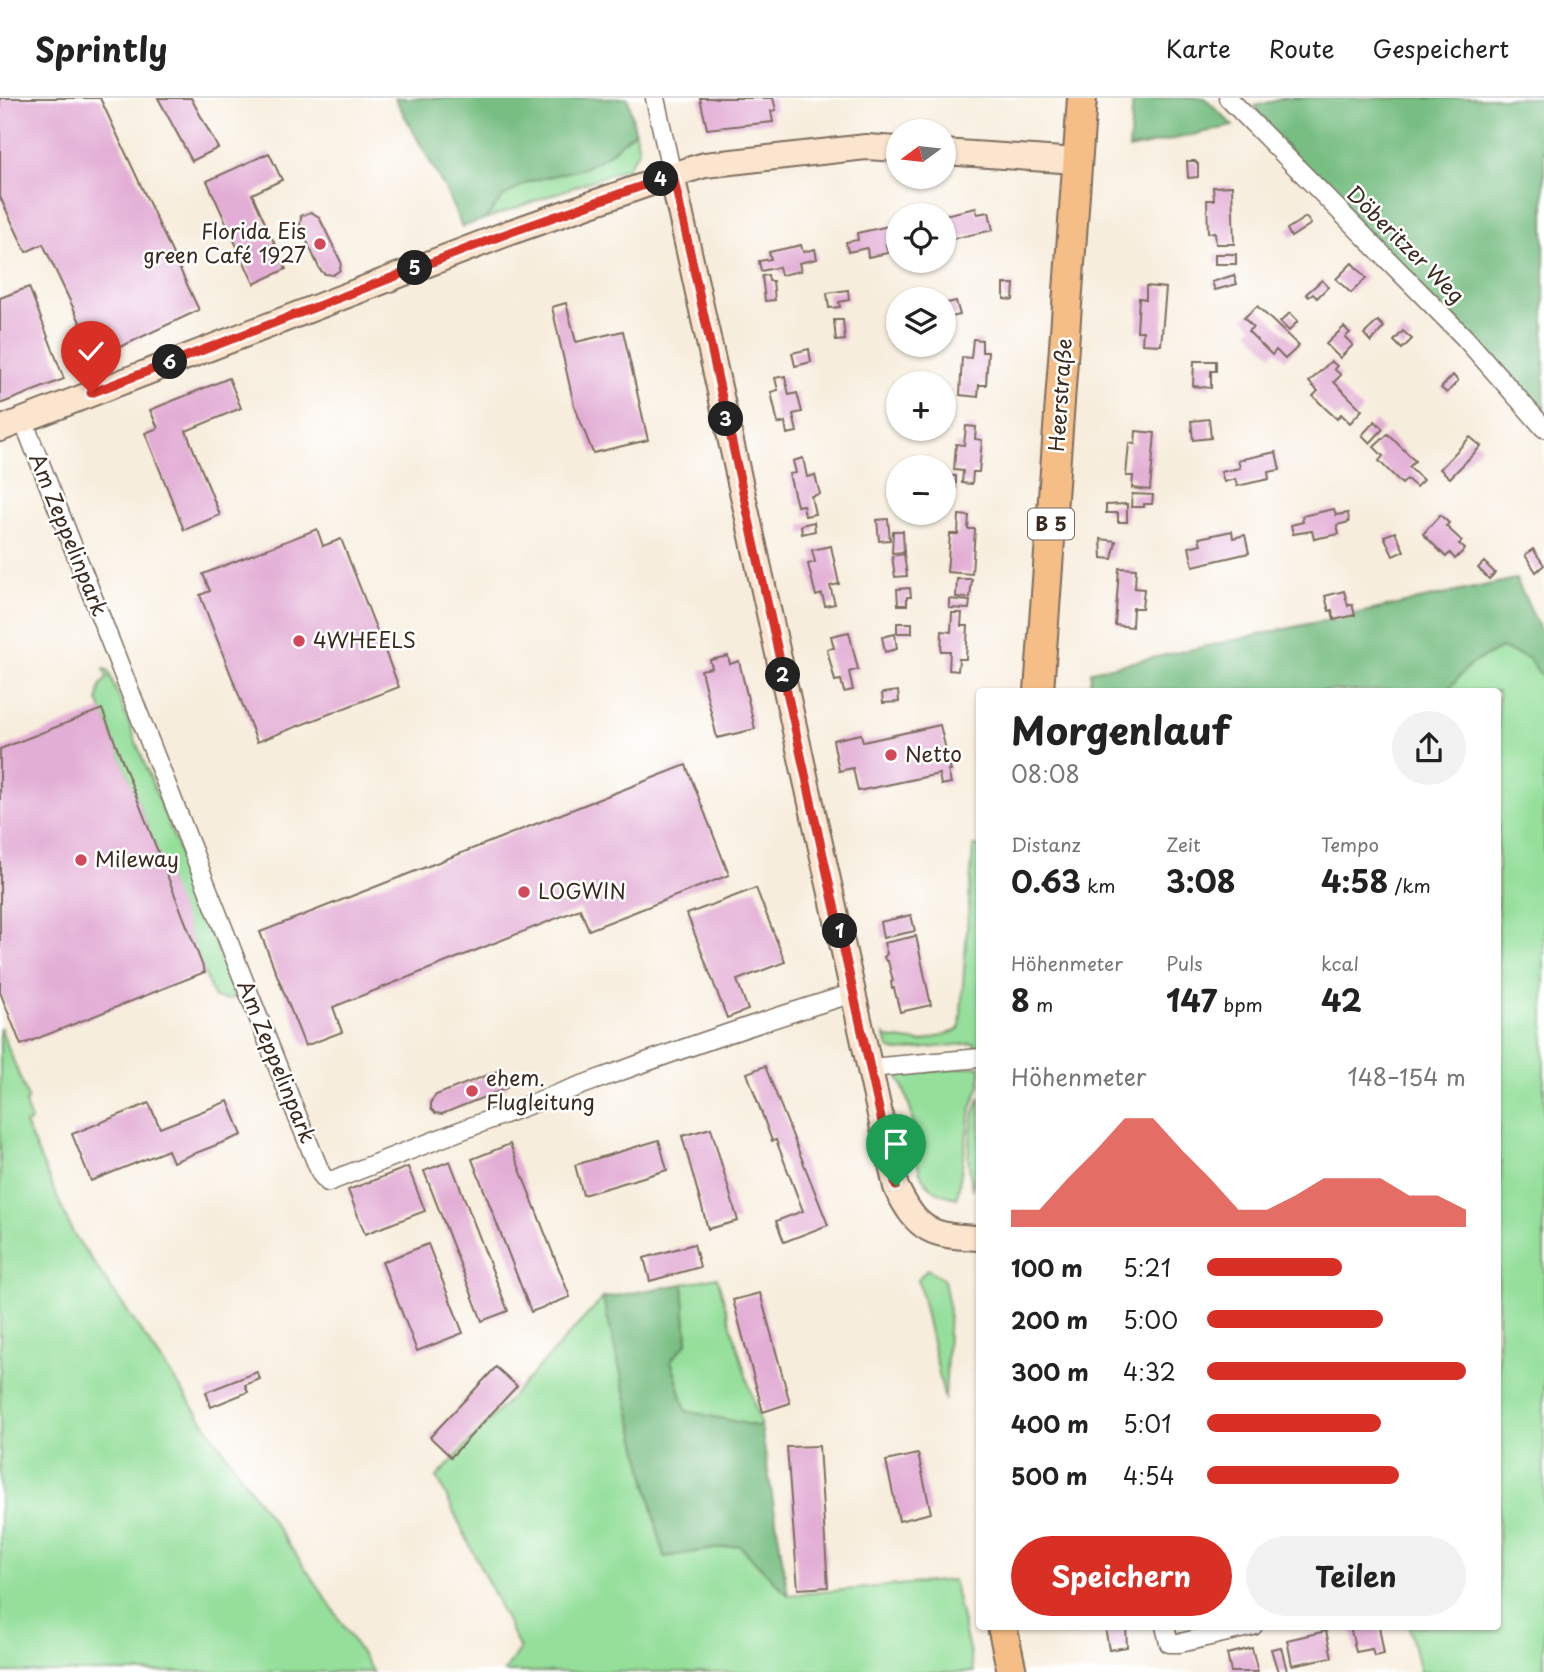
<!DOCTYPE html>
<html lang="de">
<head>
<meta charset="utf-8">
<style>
  :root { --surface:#fff; --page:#f2f2f2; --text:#222; --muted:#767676; --line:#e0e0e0; --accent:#d93025 }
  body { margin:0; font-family:"Playpen Sans",sans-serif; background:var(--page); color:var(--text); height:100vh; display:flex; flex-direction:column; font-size:26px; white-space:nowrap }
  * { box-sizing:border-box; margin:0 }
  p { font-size:23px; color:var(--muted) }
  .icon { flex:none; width:38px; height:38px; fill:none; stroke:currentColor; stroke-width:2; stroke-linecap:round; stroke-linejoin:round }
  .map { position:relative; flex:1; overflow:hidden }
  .drawer { position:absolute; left:976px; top:590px; width:525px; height:942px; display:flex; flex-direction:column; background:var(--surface); border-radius:7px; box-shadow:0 2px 5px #0004 }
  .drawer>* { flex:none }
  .needle { width:46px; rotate:255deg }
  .fabs { position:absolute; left:886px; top:21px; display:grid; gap:14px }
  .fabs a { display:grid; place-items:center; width:70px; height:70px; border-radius:50%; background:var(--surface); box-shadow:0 2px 5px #0004; font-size:35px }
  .pin { position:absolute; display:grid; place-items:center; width:60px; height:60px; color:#fff; margin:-72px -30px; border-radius:50% 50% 50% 0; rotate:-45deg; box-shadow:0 0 7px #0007 }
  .pin .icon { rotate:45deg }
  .km { position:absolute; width:35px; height:35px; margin:-18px; border-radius:50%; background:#222; color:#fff; font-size:19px; line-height:35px; text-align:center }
  .round { display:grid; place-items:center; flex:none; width:74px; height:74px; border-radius:37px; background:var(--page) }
  .summary { display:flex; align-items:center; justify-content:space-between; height:119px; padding:0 35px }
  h1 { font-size:38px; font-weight:700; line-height:52px }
  .stats { display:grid; grid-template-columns:repeat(3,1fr); gap:10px; height:119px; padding:7px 35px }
  .stats div { display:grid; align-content:center }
  .stats b { font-size:30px; font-weight:700 }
  .stats small { font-size:19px; font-weight:400 }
  .stats p { font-size:19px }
  .chart { height:196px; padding:14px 35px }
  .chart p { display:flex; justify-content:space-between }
  .chart svg { width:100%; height:126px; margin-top:7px; fill:var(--accent); opacity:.7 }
  .button { display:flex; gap:14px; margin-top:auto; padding:14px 35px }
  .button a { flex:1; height:80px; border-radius:42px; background:var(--accent); color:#fff; font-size:28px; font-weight:700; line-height:80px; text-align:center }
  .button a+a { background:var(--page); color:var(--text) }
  ul { padding:0 35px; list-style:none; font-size:23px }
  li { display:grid; grid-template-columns:112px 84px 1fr; align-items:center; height:52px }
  li i { height:18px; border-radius:9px; background:var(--accent) }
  header { display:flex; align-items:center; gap:42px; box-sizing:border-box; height:98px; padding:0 35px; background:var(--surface); border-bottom:2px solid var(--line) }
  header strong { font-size:33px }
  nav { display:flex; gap:38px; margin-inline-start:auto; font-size:24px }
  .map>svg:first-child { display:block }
</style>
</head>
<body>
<header>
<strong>Sprintly</strong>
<nav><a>Karte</a><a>Route</a><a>Gespeichert</a></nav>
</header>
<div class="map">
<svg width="1544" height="1574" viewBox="0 0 1544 1574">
  <rect width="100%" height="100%" fill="#fff"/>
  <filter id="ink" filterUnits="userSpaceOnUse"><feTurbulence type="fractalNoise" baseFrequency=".0143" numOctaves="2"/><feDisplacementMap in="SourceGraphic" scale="14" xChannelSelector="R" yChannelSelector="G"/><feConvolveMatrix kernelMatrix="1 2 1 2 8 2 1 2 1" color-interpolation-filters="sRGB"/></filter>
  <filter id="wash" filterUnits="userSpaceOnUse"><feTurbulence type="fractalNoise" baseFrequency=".00686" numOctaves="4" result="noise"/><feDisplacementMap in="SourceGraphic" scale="28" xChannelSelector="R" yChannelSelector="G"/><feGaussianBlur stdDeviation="1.57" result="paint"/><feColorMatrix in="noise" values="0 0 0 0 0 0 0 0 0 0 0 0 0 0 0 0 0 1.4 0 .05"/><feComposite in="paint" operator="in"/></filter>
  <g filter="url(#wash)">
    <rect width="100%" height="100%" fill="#f7eddc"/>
    <g fill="#95df9b" stroke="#68845c" stroke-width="2">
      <polygon points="635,33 639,52 627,70 485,121 503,99 528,84 584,70 605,59"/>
      <polygon points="1501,550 1528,560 1544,581 1544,1574 1420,1574 1409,1528 1498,1528 1498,1108 1501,1064 1498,1064 1498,593 1447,593 1469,567"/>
      <polygon points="104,571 108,572 236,899 227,902 214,900 98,602 100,588 107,580"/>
      <path d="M973 748 980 749V948L975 950 974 945 899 953C887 953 887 947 885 937L888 940 921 944 956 933 960 929Z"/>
      <polygon points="0,929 28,1000 25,1006 31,1023 25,1026 73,1135 325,1499 373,1574 0,1574"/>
      <path d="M980 968V987L971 1010 957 1100C910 1091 919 1063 913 1025 911 1008 905 993 898 978L899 976Z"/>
      <polygon points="980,999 980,1052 972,1092 968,1058 974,1014"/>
      <polygon points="927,1171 944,1182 949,1208 945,1303 918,1181"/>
      <polygon points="717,1179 761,1329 686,1313 671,1262 687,1244 683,1186"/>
      <polygon points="603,1200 664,1459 739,1447 788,1497 953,1482 974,1574 504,1574 520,1551 437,1379"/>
    </g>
    <g fill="#78be83" stroke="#5a7450" stroke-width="2">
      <polygon points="395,0 628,0 635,33 605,59 584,70 528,84 503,99 485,121 462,129 446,93"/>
      <polygon points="1133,0 1205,0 1233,28 1129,51"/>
      <polygon points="1285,0 1544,0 1544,322 1279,41 1255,8"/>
      <polygon points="1516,481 1544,540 1544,581 1528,560 1501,550 1469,567 1447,593 1100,593 1090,587 1091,573"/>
      <polygon points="683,1186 687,1245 671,1262 686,1313 761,1329 788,1497 739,1447 664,1459 603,1200"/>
    </g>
    <g id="blocks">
      <g fill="#e3aed5">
        <polygon points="0,0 100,0 199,212 97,260 43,146 26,154 0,99"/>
        <polygon points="158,0 191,0 218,50 192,63"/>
        <polygon points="700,0 773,0 776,12 771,13 773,24 707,31"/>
        <polygon points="269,55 282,82 252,96 286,171 254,186 207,83"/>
        <polygon points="1187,63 1195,63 1198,66 1198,79 1188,80"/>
        <polygon points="1232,88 1234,146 1216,146 1215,134 1208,135 1207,102 1214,102 1213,89"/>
        <polygon points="976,110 977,116 989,114 993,132 943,143 944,117"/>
        <polygon points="311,114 319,119 341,164 340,172 333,177 325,176 320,172 300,128 301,118"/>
        <polygon points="1306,119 1311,126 1291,139 1287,131"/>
        <polygon points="889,128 890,135 898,134 898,143 886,146 888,155 868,159 867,150 848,154 846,144 858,142 857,135"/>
        <polygon points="801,147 803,154 815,151 817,161 799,165 801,173 781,177 779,169 761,173 759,163 771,161 769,154"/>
        <rect x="1215" y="156" width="21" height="10"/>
        <polygon points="1352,165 1366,180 1351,195 1336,181"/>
        <polygon points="768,177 769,183 773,183 775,202 765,203 762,178"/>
        <polygon points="1234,177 1237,186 1215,192 1212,184"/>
        <polygon points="1322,182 1328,189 1317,200 1313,196 1309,199 1306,196"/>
        <polygon points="1004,186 1014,186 1013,202 1004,201"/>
        <polygon points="1146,188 1166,190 1161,247 1142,246 1143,233 1137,233 1139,200 1146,201"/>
        <polygon points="29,189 64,281 0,306 0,200"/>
        <polygon points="848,192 849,202 839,204 840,209 829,210 827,195"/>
        <polygon points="956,203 960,217 943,221 943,206"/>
        <polygon points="566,205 576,244 623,233 648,342 593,355 574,307 552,209"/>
        <polygon points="1257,208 1299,248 1285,261 1276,252 1272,257 1248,233 1253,229 1244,220"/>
        <polygon points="1290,215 1298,223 1289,233 1280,224"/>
        <polygon points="834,222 843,222 845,242 836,243"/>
        <polygon points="1378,223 1384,229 1371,244 1364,236"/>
        <polygon points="1344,229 1350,235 1345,239 1353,247 1340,260 1326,246"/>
        <polygon points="1403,233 1412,241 1402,251 1394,243"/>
        <polygon points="973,241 982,242 982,254 988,254 986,287 979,287 978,299 960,297 962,259 971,260"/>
        <polygon points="809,251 811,264 795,268 792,255"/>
        <polygon points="1194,263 1216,263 1216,273 1211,273 1211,290 1193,288"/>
        <polygon points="1331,263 1337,268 1334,271 1341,277 1334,284 1362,312 1350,325 1341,316 1337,321 1325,310 1313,298 1318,293 1309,284"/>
        <polygon points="1453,277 1458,283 1447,295 1441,290"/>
        <polygon points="785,278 789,297 797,295 802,314 793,316 797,334 787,336 785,324 778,326 771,294 778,292 775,280"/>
        <polygon points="229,280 241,310 186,333 220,417 184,432 145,335 158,330 150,312"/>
        <polygon points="1209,321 1211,340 1193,342 1191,323"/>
        <polygon points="1375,323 1383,331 1370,345 1362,337"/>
        <polygon points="966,328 976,329 975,341 982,342 979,374 973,374 972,386 962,385 963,373 954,372 956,346 964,347"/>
        <polygon points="1136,333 1155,335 1150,392 1132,390 1133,378 1126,378 1129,345 1135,346"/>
        <polygon points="1388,336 1415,363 1409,369 1423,382 1416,389 1407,381 1402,386 1379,363 1383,358 1374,349"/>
        <polygon points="1470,339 1481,348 1450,380 1440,371"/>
        <polygon points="1276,354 1280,372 1268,374 1269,381 1237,388 1235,381 1224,384 1221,374 1240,370 1238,362"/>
        <polygon points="803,360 807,379 815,377 820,396 811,398 815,416 805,418 803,407 797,408 789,376 796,375 793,363"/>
        <polygon points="943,378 956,378 956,394 943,393"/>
        <polygon points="1132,396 1153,397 1152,406 1144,406 1144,409 1131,409"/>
        <polygon points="1127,406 1127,424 1118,424 1118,415 1106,415 1106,407"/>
        <polygon points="1334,411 1336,417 1348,415 1349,424 1337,427 1339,436 1314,441 1312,433 1293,436 1291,427 1303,424 1302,418"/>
        <polygon points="959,417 969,418 968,431 975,431 972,476 947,474 950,436 958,436"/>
        <polygon points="1440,417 1449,425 1446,428 1462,443 1459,446 1465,451 1455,461 1450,455 1446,459 1423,436"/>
        <polygon points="888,421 890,442 879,443 877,422"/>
        <polygon points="814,424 815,433 802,436 801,427"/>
        <polygon points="317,431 323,448 341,441 399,589 257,644 200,497 210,493 203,476"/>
        <polygon points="893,433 903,433 904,454 892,455"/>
        <polygon points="1232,433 1233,440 1245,437 1249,455 1193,468 1189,449 1201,446 1199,440"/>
        <polygon points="1395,434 1404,453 1393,458 1384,438"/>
        <polygon points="1101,441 1116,443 1112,461 1102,460"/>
        <polygon points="831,448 839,486 830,488 835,506 825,508 822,496 816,498 808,466 815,464 812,452"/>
        <polygon points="1533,451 1544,467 1536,474 1525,457"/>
        <polygon points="904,456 907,478 895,479 892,458"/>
        <polygon points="1484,464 1495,475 1489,481 1478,470"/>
        <polygon points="1119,470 1136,471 1135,490 1144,491 1142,510 1133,510 1132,529 1115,527"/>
        <polygon points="957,481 972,481 970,500 956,499"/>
        <polygon points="910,490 911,499 907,499 907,507 898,507 897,491"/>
        <polygon points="1344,493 1348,508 1352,506 1355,517 1334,522 1332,512 1329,513 1325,498"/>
        <polygon points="949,501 970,503 969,511 949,510"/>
        <polygon points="952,515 962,515 961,528 968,528 966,561 959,561 958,573 949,572 950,553 941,553 942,533 951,534"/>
        <rect x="897" y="525" width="15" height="10"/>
        <polygon points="849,534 858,571 849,574 853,592 844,594 841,582 835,583 827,551 834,550 831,538"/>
        <polygon points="895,536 897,551 885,554 882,539"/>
        <polygon points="728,558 730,566 739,563 755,631 717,640 701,572 712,570 710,562"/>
        <polygon points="898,593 899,604 883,605 882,595"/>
        <polygon points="102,611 205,874 21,947 0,894 0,651"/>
        <polygon points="940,627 951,673 948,673 951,685 941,687 939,676 858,693 853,670 839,673 833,642 861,636 863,644"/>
        <polygon points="686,667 729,777 589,832 580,811 333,909 342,934 305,948 260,834"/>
        <polygon points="756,790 785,864 737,882 748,912 727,920 687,816"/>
        <polygon points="911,817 915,833 883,840 880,824"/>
        <polygon points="916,838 931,907 900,914 894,890 892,890 891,884 893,883 888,863 886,863 884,859 887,856 884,845"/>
        <polygon points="765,968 828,1127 784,1144 776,1123 803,1113 776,1042 772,1043 747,975"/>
        <polygon points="500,972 507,990 442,1016 435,1015 431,1011 431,1003 436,997"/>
        <polygon points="228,1003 242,1037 173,1064 168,1052 91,1083 72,1036 149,1005 160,1030"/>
        <polygon points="711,1030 738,1123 708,1131 682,1038"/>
        <polygon points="659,1042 667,1072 583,1097 575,1067"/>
        <polygon points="510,1046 570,1199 531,1214 472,1061"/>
        <polygon points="450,1063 508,1213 482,1223 424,1073"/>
        <polygon points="408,1069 425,1113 365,1136 348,1092"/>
        <polygon points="428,1146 463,1235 417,1253 382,1164"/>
        <polygon points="694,1146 700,1169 650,1183 644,1160"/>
        <polygon points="760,1195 790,1305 763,1314 733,1202"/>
        <polygon points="496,1269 517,1288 451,1359 430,1339"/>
        <polygon points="257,1274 260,1281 245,1287 248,1294 211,1309 206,1294"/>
        <polygon points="819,1348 828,1489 798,1491 787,1349"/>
        <polygon points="918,1356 931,1415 899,1423 886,1363"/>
        <polygon points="1109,1528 1126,1528 1127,1549 1109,1552 1105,1529"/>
        <polygon points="1350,1528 1379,1528 1384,1556 1374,1558 1372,1551 1356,1554"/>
        <polygon points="1326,1533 1332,1559 1292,1567 1287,1542"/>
        <polygon points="1281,1549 1287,1573 1285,1574 1278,1574 1271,1551"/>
        <polygon points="1252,1550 1258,1574 1231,1574 1227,1556"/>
      </g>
    </g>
  </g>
  <g filter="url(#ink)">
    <use href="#blocks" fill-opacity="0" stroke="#7d6e60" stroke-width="2"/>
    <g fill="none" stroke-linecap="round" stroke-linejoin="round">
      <defs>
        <g id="minor">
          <polyline points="655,0 672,77"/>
          <polyline points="1228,0 1465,240 1544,330"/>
          <path d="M23 322 292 1005 321 1076 328 1084C502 1016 676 949 854 895"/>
          <polyline points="870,970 980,960"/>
          <polyline points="1165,1528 1169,1545 1180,1545 1253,1528"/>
        </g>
        <g id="secondary">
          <polyline points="943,54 1077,63"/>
          <path d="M672 77 896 1089C918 1134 931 1138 980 1140"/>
          <polyline points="0,331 511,134 688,72 705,67 866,49 898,51"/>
        </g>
        <g id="primary">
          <polyline points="1039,593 1082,0"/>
          <polyline points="1002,1528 1012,1574"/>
        </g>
      </defs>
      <use href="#minor" stroke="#7d6e60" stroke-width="21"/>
      <use href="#secondary" stroke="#7d6e60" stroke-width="28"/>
      <use href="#primary" stroke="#7d6e60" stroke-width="32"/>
      <use href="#minor" stroke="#fff" stroke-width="18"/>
      <use href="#secondary" stroke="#fbe5cf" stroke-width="24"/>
      <use href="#primary" stroke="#f6be87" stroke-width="28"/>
    </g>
  </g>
  <g fill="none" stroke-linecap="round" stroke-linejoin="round" filter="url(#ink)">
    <defs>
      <polyline id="route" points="91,295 511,134 673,77 896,1088"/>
    </defs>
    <use href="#route" stroke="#fff" stroke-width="14"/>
    <use href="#route" stroke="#d93025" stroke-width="9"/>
  </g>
  <g fill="#d1495b" stroke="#fff" stroke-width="2.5">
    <circle cx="320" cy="146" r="7"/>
    <circle cx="299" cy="543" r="7"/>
    <circle cx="891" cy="657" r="7"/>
    <circle cx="81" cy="762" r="7"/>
    <circle cx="524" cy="794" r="7"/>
    <circle cx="472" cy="993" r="7"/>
  </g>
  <g text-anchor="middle" stroke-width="5" stroke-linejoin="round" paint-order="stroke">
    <rect fill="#fff" stroke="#766a62" stroke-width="2" x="1028" y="410.5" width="46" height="31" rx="5"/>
    <g font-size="19" font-weight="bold" fill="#3b2a1e">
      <text x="1051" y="433">B 5</text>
    </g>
    <g font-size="21" fill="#3b2a1e" stroke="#fff" text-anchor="start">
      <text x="306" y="141" text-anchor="end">Florida Eis<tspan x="306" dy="24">green Café 1927</tspan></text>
      <text x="313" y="550">4WHEELS</text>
      <text x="905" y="664">Netto</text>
      <text x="95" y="769">Mileway</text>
      <text x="538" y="801">LOGWIN</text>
      <text x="486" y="988">ehem.<tspan x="486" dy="24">Flugleitung</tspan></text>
    </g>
    <g font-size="21" fill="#3b2a1e" stroke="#fff">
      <text transform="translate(1405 147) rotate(45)" y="7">Döberitzer Weg</text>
      <text transform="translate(1061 297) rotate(-86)" y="7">Heerstraße</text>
      <text transform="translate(68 437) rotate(68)" y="7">Am Zeppelinpark</text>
      <text transform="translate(276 964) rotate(68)" y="7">Am Zeppelinpark</text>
    </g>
  </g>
</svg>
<div class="fabs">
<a><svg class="needle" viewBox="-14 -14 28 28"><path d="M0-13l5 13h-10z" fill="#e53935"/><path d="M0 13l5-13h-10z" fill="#767676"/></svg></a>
<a><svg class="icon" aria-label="locate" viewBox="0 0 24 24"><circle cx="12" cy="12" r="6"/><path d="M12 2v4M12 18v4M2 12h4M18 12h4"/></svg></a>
<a><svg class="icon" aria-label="layers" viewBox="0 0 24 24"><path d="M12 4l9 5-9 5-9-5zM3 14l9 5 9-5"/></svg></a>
<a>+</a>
<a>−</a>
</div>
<div class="pin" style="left:896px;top:1088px;background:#1e9e55"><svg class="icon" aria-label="arrive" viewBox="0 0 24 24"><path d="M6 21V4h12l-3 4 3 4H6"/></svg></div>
<div class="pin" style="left:91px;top:295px;background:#d93025"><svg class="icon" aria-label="check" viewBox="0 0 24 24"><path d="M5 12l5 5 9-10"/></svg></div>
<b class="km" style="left:840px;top:833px">1</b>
<b class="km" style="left:783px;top:577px">2</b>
<b class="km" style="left:726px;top:321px">3</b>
<b class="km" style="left:661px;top:81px">4</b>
<b class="km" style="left:415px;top:170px">5</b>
<b class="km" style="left:170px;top:264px">6</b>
<section class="drawer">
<div class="summary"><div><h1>Morgenlauf</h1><p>08:08</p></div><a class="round"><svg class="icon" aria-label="share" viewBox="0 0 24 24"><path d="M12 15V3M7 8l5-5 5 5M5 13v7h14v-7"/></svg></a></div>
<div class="stats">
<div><p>Distanz</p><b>0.63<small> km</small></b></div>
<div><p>Zeit</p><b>3:08</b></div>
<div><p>Tempo</p><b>4:58<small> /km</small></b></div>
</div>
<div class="stats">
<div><p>Höhenmeter</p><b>8<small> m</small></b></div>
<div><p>Puls</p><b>147<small> bpm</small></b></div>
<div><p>kcal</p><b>42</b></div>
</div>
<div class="chart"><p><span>Höhenmeter</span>148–154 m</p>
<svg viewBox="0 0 160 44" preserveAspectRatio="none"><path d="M0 44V38L10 38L20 27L30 17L40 6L50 6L60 17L70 27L80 38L90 38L100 33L110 27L120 27L130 27L140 33L150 33L160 38V44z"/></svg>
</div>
<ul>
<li><b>100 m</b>5:21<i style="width:52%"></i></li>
<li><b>200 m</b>5:00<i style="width:68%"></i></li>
<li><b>300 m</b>4:32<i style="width:100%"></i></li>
<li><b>400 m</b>5:01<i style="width:67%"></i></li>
<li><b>500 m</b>4:54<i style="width:74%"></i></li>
</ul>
<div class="button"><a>Speichern</a><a>Teilen</a></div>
</section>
</div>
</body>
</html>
